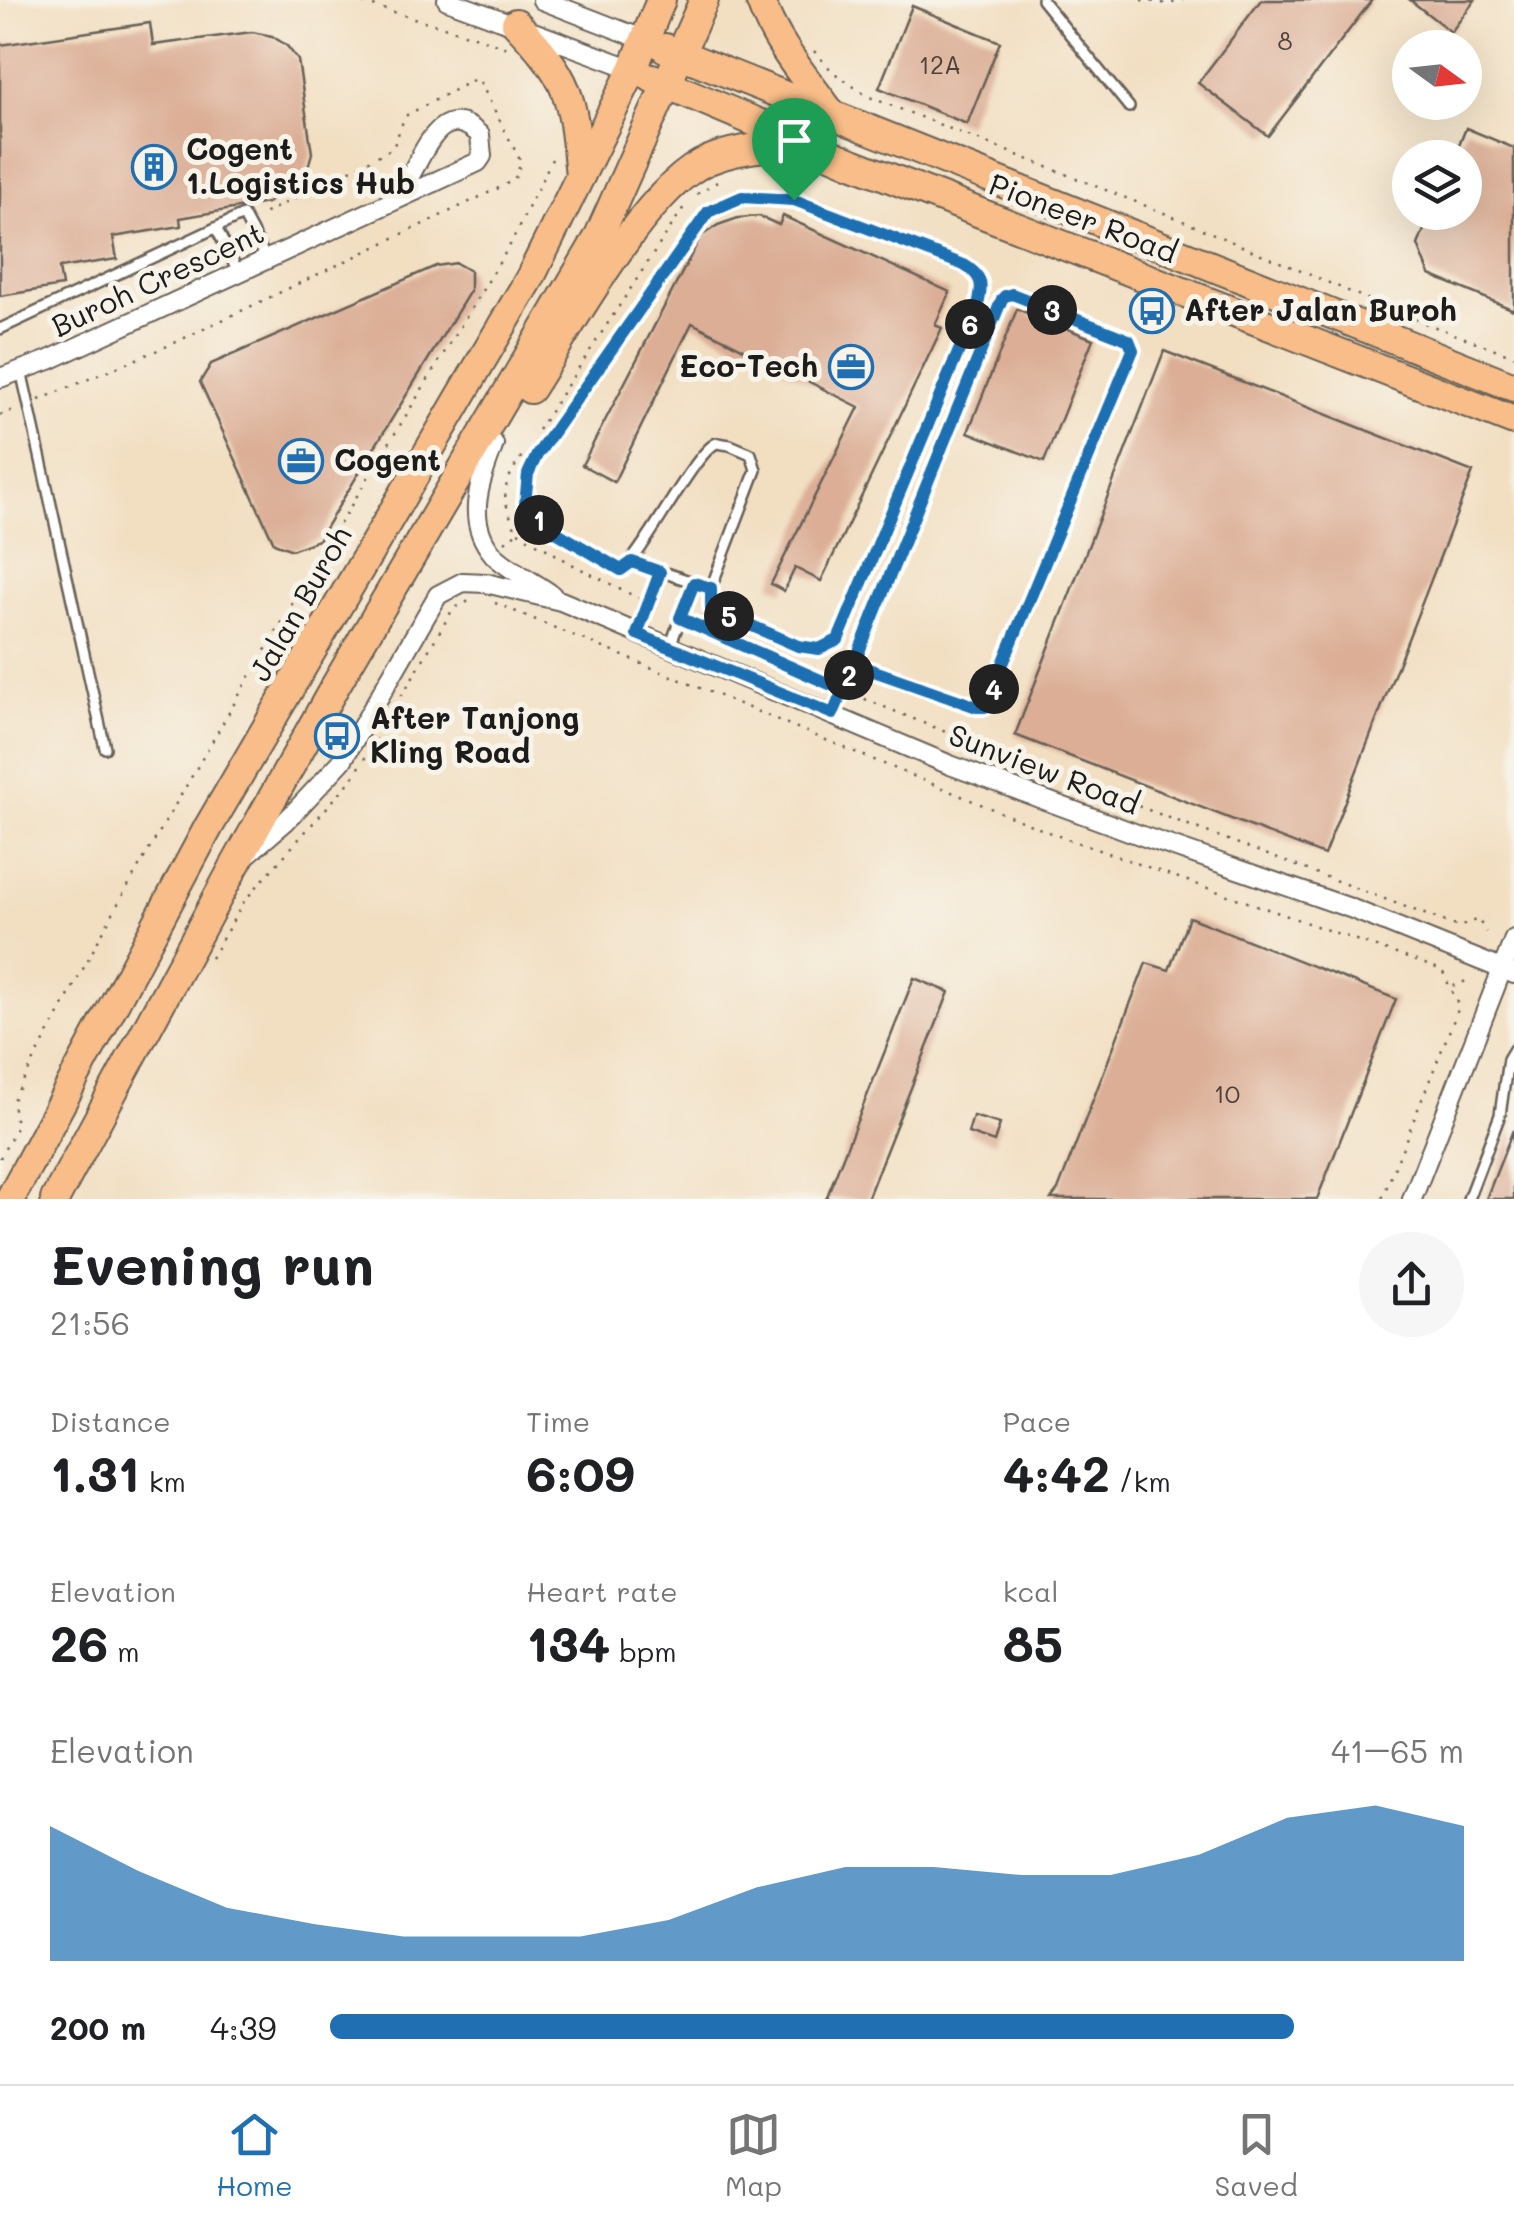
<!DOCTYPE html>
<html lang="en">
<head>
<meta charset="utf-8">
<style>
  :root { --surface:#fff; --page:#f6f6f6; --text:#202124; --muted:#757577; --line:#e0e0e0; --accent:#1f6fb2 }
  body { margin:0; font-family:Mali,sans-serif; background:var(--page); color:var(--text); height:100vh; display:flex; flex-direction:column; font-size:38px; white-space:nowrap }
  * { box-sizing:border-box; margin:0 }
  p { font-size:32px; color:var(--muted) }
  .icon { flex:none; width:55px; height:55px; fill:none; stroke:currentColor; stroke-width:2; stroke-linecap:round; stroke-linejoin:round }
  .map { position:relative; height:1199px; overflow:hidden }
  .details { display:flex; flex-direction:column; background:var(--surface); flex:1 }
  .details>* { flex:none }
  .needle { width:65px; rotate:105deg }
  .controls { position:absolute; left:1392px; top:30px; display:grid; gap:20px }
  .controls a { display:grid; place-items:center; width:90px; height:90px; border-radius:50%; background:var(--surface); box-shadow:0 10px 40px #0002; font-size:50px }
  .pin { position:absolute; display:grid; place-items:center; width:85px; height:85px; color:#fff; margin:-102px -42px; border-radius:50% 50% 50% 0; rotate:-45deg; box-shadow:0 0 10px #0007 }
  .pin .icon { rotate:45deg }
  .km { position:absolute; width:50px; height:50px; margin:-25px; border-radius:50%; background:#222; color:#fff; font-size:28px; line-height:50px; text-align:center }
  .round { display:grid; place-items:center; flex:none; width:105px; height:105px; border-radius:52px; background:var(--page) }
  .summary { display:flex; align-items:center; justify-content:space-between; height:170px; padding:0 50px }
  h1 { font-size:55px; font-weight:700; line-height:75px }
  .figures { display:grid; grid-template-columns:repeat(3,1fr); gap:15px; height:170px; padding:10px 50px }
  .figures div { display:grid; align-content:center }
  .figures b { font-size:50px; font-weight:700 }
  .figures small { font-size:28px; font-weight:400 }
  .figures p { font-size:28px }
  .chart { height:280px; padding:20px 50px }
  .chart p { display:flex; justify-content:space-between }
  .chart svg { width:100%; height:180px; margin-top:10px; fill:var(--accent); opacity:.7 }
  ul { padding:0 50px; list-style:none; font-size:32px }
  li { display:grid; grid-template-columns:160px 120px 1fr; align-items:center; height:75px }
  li i { height:25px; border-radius:12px; background:var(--accent) }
  .menu { display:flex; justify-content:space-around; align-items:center; height:140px; border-top:2px solid var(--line); background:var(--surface); font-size:28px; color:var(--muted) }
  .menu a { display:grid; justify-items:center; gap:5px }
  .menu .active { color:var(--accent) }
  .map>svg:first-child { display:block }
</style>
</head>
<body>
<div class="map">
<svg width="1514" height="1199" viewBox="0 0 1514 1199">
  <rect width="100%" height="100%" fill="#f7f3e8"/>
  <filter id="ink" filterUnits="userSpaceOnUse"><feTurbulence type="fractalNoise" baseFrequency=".01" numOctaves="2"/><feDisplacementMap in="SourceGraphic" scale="20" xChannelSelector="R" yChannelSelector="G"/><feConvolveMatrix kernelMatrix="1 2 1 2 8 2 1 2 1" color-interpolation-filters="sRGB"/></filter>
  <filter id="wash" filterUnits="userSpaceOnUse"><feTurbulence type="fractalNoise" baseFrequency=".0048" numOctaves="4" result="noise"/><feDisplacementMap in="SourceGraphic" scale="40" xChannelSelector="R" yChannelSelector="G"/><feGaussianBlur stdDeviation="2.25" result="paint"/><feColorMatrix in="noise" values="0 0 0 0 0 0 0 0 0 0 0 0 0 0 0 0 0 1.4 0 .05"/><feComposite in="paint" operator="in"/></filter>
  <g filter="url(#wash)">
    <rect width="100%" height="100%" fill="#f2dfc2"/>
    <g id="blocks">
      <g fill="#dbae95">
        <polygon points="1261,0 1372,0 1268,136 1198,83"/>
        <polygon points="1410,0 1475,0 1451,32"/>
        <polygon points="912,6 1000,42 967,124 879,88"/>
        <polygon points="150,23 153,45 252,32 272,36 287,46 298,60 312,153 304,181 267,203 180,218 181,226 113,237 117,259 59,268 62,286 0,296 0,45"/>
        <polygon points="1466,128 1514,148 1514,310 1430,275 1418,245 1431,212 1465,212 1465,158 1454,158"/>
        <polygon points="759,216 779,225 783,216 950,292 935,325 942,328 821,581 795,568 784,591 771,584 859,407 692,323 614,482 582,465 701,236 718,225 738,218"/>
        <polygon points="456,263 470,271 470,291 318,540 292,550 274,543 200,382 211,364 436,266"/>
        <polygon points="1017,309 1093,339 1044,462 968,432"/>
        <polygon points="1164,351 1473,472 1324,855 1015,735"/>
        <polygon points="1189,917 1396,999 1317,1199 1051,1199 1058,1190 1146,963 1169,970"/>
        <polygon points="914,978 949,992 867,1199 826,1199"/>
        <polygon points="973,1116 1000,1124 994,1142 968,1133"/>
        <polygon points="1513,1130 1514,1199 1486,1199"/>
      </g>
    </g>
  </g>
  <g filter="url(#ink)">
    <use href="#blocks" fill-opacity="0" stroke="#676056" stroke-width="2.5"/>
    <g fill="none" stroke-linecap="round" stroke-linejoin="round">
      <defs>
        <g id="lane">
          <polyline points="1042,0 1129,107"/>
          <polyline points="216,228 238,271"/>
          <polyline points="0,329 243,215 267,260"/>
          <polyline points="21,370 105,748"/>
          <path d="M632 562 711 588V608L798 645 819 649 838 640 977 305 982 285 975 272 794 200 742 197 708 212 537 455 528 474 525 504 544 525 624 569C648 546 696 450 717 443L730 445 751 454 756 470 711 588"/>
          <polyline points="638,632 660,572"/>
          <polyline points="670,646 694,583"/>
          <polyline points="833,714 1005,295 1012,294 1132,342 1133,350 985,707 977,707 854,663"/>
          <polyline points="1468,1199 1500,1115 1508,1059 1514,1049"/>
        </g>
        <g id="street">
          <polyline points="447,0 633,69"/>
          <polyline points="542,0 645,40"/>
          <path d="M0 378 49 360 478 162 482 156 480 135C443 100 426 148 411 174 405 183 397 192 391 200"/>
          <path d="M494 444C481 480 463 520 494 555 506 568 536 583 552 595"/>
          <polyline points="249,853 285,822 342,761 438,595 463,582 486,583 561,601 950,765 1145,837 1350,908 1514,974"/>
          <polyline points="1412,1199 1514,939"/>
        </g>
        <g id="primary">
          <path d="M760 0C775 43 807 80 833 116"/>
          <path d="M516 23C572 82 572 96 580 176"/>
          <polyline points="665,48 1514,387"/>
          <polyline points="652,78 852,163 1514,421"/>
          <path d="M530 389C568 331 646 185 709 160 737 148 770 147 800 143"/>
          <polyline points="10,1199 209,826 530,278 633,69 661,0"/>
          <polyline points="55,1199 235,865 334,688 598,238 704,0"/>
        </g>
      </defs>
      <use href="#lane" stroke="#676056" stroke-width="14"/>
      <use href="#street" stroke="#676056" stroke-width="22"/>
      <use href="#primary" stroke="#676056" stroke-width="32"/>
      <g stroke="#676056" stroke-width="2.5" stroke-dasharray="2.5 8" stroke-linecap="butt">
        <polyline points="353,0 481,38 509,49"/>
        <polyline points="1141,0 1169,4 1183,0"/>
        <polyline points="814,51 833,72 867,96 1164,213 1419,321 1514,356"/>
        <polyline points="697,194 717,182"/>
        <polyline points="39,400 172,344 505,185 518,175 520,160 480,82 475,79 405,116 393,148 260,216"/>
        <polyline points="0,415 17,409"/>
        <polyline points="538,430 684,207"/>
        <polyline points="518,532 577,567 638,598"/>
        <path d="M505 542 517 532C500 494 501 488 523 454"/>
        <polyline points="317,564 332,573"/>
        <polyline points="495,603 1053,834 1442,970 1459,1007 1382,1199"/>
        <polyline points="691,622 829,684"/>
        <polyline points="855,695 997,753 1459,927 1478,919 1486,932"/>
        <polyline points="211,958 245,900 353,778 453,609 471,600"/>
        <polyline points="1453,986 1466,981"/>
        <polyline points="0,1158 16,1128 13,1100 121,898 316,563 510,245 555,153"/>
      </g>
      <use href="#lane" stroke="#fff" stroke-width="9"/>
      <use href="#street" stroke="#fff" stroke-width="18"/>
      <use href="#primary" stroke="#f8bd88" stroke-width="28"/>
    </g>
  </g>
  <g fill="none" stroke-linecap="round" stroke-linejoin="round" filter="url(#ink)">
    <defs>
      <path id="route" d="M794 200 742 197 708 212 537 455 528 474 525 504 544 525 621 570 632 562 660 572 637 634 833 714 854 664 1002 299 1005 296 1012 294 1129 340 1133 350 985 707H977L854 664 843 690 680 618 694 583 711 588V608L798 646 819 649 838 640 978 305C983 285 983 276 964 265L794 200"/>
    </defs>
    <use href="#route" stroke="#fff" stroke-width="20"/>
    <use href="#route" stroke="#1f6fb2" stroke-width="12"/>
  </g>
  <defs>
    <symbol id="building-ring" viewBox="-11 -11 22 22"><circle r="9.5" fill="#f7f3e8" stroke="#1f6fb2" stroke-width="1.5"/><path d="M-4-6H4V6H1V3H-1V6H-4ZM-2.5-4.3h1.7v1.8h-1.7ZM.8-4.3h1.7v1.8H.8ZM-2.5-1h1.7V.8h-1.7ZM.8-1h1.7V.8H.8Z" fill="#1f6fb2"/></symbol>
    <symbol id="bus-ring" viewBox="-11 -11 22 22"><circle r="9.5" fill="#f7f3e8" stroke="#1f6fb2" stroke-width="1.5"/><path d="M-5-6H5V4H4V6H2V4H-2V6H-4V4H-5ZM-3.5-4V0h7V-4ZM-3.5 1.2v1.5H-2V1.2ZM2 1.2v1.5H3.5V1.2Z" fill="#1f6fb2"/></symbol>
    <symbol id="office-ring" viewBox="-11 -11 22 22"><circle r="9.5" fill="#f7f3e8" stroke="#1f6fb2" stroke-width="1.5"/><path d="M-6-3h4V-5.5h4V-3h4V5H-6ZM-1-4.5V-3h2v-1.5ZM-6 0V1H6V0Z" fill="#1f6fb2"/></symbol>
  </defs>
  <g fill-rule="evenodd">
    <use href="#building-ring" x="129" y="142" width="50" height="50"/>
    <use href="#bus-ring" x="1127" y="286" width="50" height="50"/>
    <use href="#office-ring" x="826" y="342" width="50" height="50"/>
    <use href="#office-ring" x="276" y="436" width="50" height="50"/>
    <use href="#bus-ring" x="312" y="711" width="50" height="50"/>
  </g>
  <g text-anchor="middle" stroke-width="10" stroke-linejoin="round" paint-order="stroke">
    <g font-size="25" fill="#4c403a">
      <text x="1285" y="50">8</text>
      <text x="940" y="74">12A</text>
      <text x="1227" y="1103">10</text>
    </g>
    <g font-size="30" font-weight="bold" fill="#1c1c1c" stroke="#f7f3e8" text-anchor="start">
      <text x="186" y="160">Cogent<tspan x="186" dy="34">1.Logistics Hub</tspan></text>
      <text x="1184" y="321">After Jalan Buroh</text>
      <text x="818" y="377" text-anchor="end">Eco-Tech</text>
      <text x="334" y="471">Cogent</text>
      <text x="370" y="729">After Tanjong<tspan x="370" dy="34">Kling Road</tspan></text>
    </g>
    <g font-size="30" fill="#1c1c1c" stroke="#f7f3e8">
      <text transform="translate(1083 219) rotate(21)" y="10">Pioneer Road</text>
      <text transform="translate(158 280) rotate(-25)" y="10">Buroh Crescent</text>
      <text transform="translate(301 604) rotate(-60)" y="10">Jalan Buroh</text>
      <text transform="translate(1044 770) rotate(21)" y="10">Sunview Road</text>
    </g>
  </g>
</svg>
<div class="controls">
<a><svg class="needle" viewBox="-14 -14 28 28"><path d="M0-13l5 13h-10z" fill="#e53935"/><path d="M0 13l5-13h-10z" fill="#757577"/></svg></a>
<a><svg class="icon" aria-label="layers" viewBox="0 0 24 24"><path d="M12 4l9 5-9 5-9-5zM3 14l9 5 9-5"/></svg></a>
</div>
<div class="pin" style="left:794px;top:200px;background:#1e9e55"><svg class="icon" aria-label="arrive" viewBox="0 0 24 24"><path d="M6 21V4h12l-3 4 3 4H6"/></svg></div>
<b class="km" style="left:539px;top:520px">1</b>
<b class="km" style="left:849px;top:675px">2</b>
<b class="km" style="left:1052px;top:310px">3</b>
<b class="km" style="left:994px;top:689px">4</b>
<b class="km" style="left:729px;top:616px">5</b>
<b class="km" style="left:970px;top:324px">6</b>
</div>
<section class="details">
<div class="summary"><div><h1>Evening run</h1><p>21:56</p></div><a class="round"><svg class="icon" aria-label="share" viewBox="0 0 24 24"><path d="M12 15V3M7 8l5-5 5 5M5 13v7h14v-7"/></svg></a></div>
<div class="figures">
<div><p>Distance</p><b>1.31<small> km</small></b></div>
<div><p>Time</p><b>6:09</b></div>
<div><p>Pace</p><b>4:42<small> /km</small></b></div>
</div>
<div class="figures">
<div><p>Elevation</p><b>26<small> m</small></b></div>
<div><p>Heart rate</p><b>134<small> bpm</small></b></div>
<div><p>kcal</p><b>85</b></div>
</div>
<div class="chart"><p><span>Elevation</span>41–65 m</p>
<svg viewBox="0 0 160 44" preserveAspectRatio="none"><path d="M0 44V11L10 22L20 31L30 35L40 38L50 38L60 38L70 34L80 26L90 21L100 21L110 23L120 23L130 18L140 9L150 6L160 11V44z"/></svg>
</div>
<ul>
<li><b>200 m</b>4:39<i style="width:85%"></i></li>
</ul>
</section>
<nav class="menu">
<a class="active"><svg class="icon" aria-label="home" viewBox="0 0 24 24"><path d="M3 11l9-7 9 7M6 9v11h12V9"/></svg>Home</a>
<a><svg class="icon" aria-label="map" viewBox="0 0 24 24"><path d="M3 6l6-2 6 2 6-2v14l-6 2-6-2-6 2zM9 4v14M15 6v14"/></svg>Map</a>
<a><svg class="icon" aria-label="saved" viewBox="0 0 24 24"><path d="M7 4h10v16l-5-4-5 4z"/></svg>Saved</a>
</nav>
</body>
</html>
